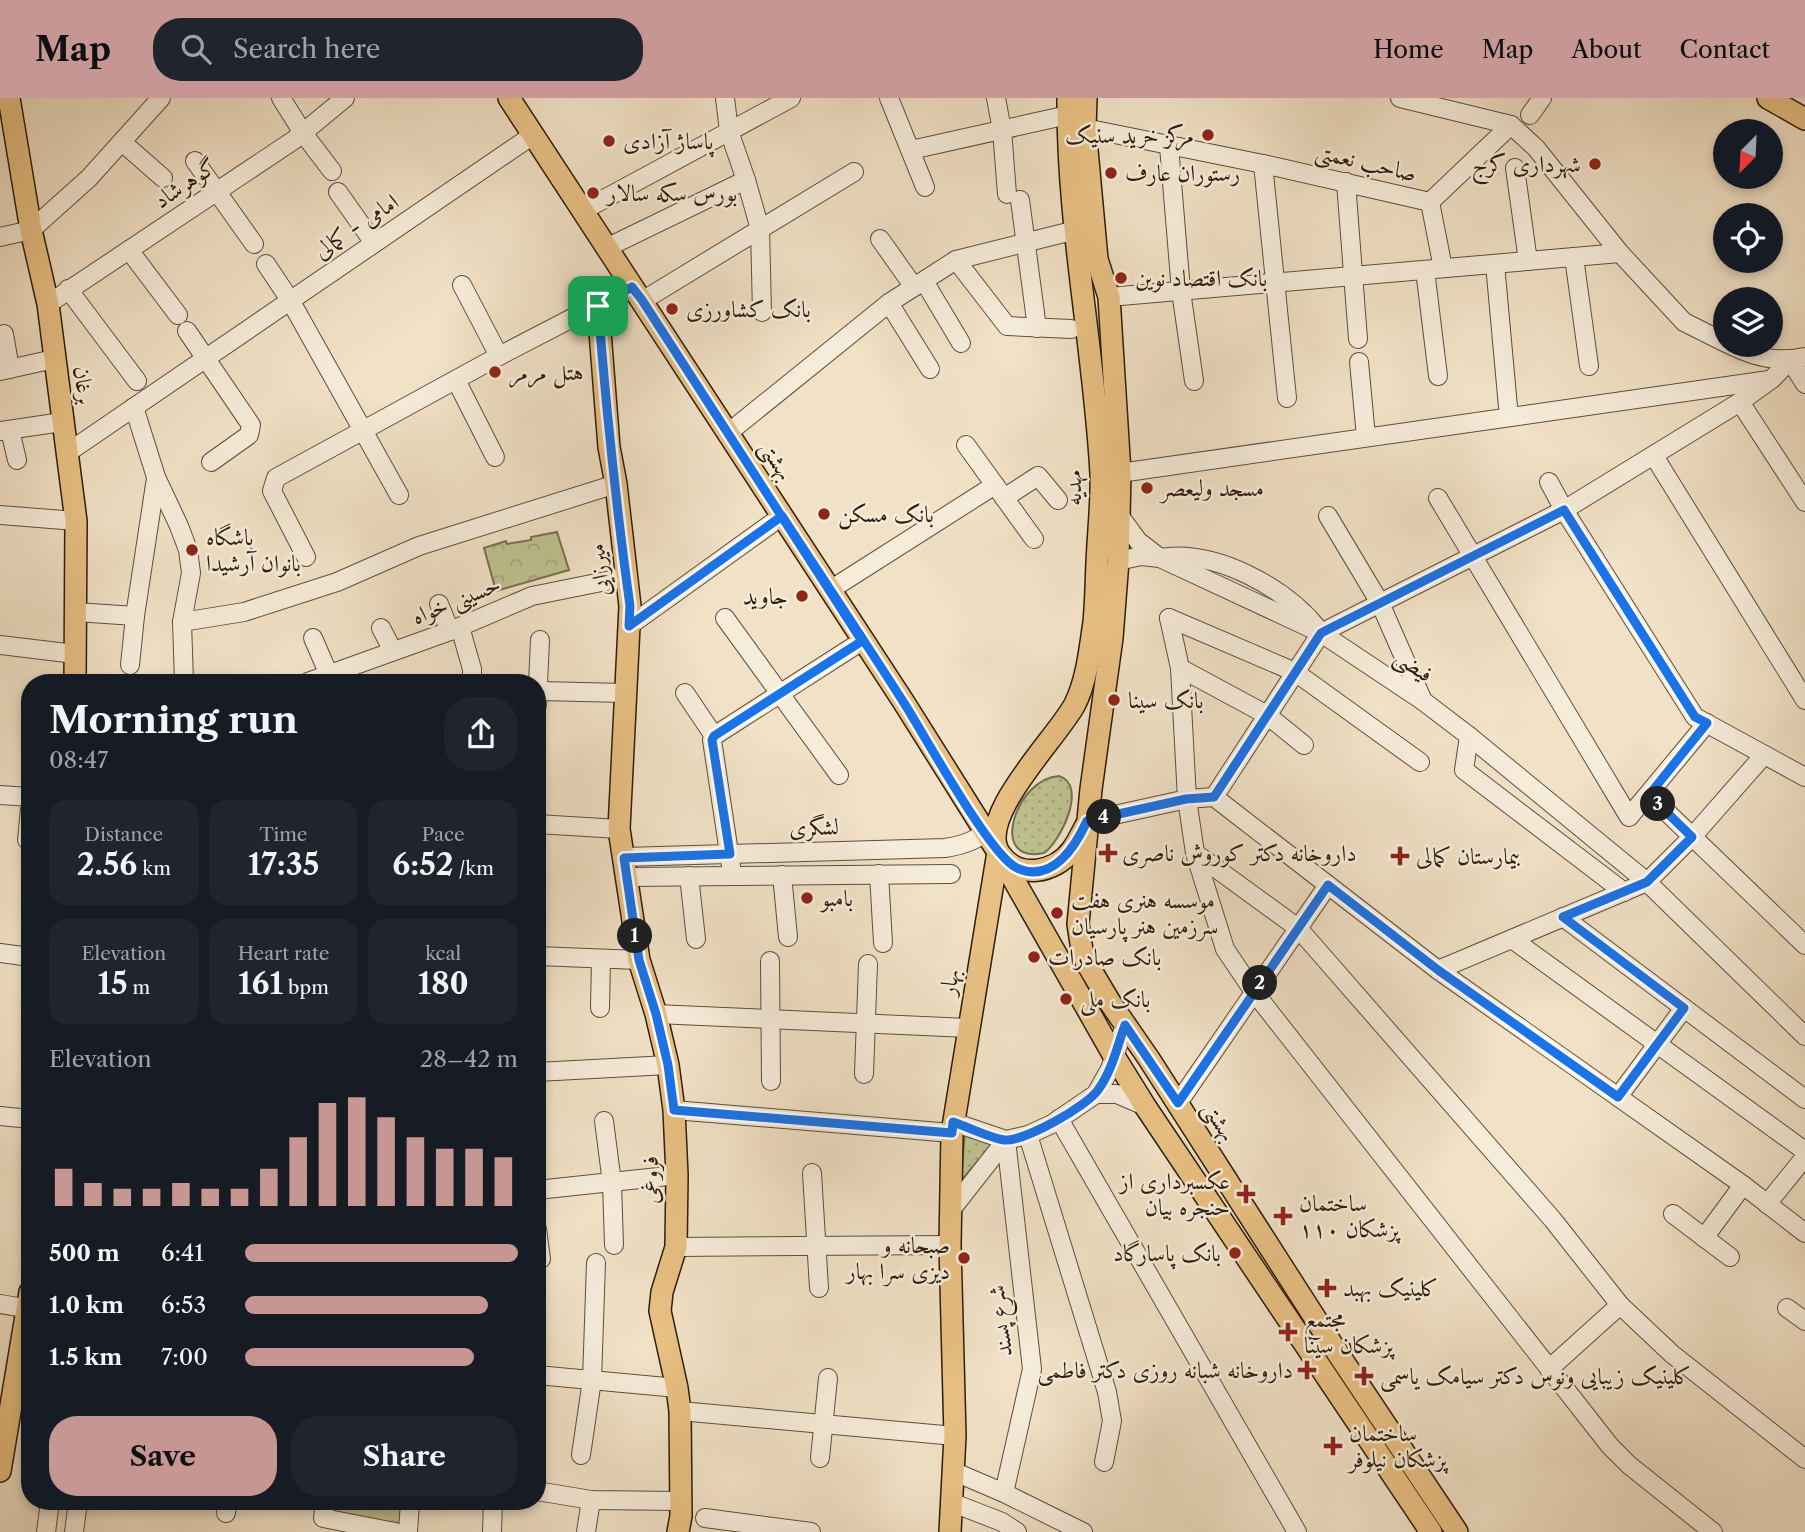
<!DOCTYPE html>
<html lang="en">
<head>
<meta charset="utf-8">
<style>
  :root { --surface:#171b24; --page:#20242c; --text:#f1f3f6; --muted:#9ea1a6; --accent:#c59692 }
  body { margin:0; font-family:"Libre Caslon Text",Amiri,serif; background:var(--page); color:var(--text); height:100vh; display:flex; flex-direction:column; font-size:26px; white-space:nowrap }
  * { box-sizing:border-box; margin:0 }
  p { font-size:23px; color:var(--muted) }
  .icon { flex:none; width:38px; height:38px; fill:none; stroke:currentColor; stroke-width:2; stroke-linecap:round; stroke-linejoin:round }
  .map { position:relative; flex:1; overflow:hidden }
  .sheet { position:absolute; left:21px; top:576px; width:525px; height:836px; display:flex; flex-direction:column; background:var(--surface); border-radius:28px; box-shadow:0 4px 10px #0003 }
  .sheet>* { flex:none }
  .needle { width:46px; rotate:204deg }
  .buttons { position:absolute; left:1713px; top:21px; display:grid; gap:14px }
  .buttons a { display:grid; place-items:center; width:70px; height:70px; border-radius:50%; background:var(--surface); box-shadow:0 4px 10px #0003; font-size:35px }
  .pin { position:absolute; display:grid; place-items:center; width:60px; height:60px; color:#fff; margin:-30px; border-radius:14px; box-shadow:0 4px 10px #0006 }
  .km { position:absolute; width:35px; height:35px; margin:-18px; border-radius:50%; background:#222; color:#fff; font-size:19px; line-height:35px; text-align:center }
  .round { display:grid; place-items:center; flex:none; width:74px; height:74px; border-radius:28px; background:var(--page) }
  .head { display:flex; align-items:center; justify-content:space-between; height:119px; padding:0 28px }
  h1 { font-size:38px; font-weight:800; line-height:52px }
  .stats { display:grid; grid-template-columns:repeat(3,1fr); gap:10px; height:119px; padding:7px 28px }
  .stats div { display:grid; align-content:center; border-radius:18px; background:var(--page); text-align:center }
  .stats b { font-size:30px; font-weight:800 }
  .stats small { font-size:19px; font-weight:400 }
  .stats p { font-size:19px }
  .chart { height:196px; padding:14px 28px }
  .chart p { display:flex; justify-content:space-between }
  .chart svg { width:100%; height:126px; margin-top:7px; stroke:var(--accent); stroke-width:6 }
  .primary-button { display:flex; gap:14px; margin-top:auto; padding:14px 28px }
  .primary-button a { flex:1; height:80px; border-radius:28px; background:var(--accent); color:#111; font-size:28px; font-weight:800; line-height:80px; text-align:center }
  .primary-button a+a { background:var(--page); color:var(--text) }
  ul { padding:0 28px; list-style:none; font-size:23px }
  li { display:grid; grid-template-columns:112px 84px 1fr; align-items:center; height:52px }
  li i { height:18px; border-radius:9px; background:var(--accent) }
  header { display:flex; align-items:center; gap:42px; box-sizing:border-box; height:98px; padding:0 35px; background:var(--accent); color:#111 }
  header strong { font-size:33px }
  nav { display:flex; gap:38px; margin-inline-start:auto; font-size:24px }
  .search { width:490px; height:63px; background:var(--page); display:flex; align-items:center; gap:18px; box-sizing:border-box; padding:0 24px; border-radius:28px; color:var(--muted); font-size:26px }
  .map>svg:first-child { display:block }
</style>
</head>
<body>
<header>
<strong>Map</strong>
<div class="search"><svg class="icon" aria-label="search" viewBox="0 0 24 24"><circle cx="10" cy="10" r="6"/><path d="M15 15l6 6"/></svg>Search here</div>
<nav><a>Home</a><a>Map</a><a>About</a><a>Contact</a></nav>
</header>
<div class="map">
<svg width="1805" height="1434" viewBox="0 0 1805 1434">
  <defs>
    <pattern id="grass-dots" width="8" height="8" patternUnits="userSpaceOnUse" patternTransform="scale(1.75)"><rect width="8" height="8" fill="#bfc191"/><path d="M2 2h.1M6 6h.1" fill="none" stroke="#a4a57c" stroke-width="1.8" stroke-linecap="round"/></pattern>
    <pattern id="park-crowns" width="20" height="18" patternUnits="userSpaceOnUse" patternTransform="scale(1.75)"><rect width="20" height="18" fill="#bfc191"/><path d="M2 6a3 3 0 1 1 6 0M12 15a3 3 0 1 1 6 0" fill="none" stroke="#a4a57c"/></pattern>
  </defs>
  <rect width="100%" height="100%" fill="#f1e1c6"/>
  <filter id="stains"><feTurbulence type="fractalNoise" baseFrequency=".00286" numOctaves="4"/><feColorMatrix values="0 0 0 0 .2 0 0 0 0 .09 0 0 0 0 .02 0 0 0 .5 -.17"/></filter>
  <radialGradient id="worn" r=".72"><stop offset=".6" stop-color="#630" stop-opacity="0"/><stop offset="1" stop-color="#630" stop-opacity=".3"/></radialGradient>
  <g fill="url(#grass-dots)" stroke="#766f4f" stroke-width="2">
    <path d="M1059 678C1088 687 1061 743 1044 755 987 767 1016 680 1059 678Z"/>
    <polygon points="965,1033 996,1042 961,1083"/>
  </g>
  <g fill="url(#park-crowns)" stroke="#766f4f" stroke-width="2">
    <polygon points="557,434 569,472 496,493 484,450 506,443 507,446 531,442 531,439"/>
    <polygon points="331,1404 405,1404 404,1430 329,1416"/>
  </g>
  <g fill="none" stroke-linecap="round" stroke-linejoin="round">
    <defs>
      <g id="minor">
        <polyline points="281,0 303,35 332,73"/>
        <polyline points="725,0 729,33 746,82 760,131 762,214"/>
        <polyline points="889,0 925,89"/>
        <polyline points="996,0 1002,32 1007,96"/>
        <polyline points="1400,0 1511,27 1536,50 1620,155 1684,224 1726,245"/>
        <polyline points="1530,17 1542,0"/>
        <polyline points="1085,30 1263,66 1430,104 1511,27"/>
        <polyline points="122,44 163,80"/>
        <polyline points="1169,48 1181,193 1194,283"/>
        <polyline points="911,52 1068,17"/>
        <polyline points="195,63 254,146"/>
        <polyline points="1263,66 1287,300"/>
        <polyline points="1515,70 1528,163"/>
        <polyline points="1346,84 1358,241"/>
        <polyline points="338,94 374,145"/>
        <polyline points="1020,102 1037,230"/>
        <polyline points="1430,104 1443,170"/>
        <polyline points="582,113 791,0"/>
        <polyline points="0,139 31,132 89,80 161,0"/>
        <polyline points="880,141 914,189"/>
        <polyline points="606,150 746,82"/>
        <polyline points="129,152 178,217"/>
        <polyline points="1574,159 1589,268"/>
        <polyline points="956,162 1007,228 1071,231"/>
        <polyline points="266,166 290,202 399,397"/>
        <polyline points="1495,166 1508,309"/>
        <polyline points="1425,172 1438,278"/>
        <polyline points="924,183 961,245"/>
        <polyline points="462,187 499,258"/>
        <polyline points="68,191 137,283"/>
        <polyline points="1109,199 1620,155"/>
        <polyline points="642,203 854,74"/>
        <polyline points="889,205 930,271"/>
        <polyline points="48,206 294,42 345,0"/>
        <polyline points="187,233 251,327 249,337 211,364"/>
        <polyline points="4,236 10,271"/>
        <path d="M1730 247C1755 259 1777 265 1805 259"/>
        <polyline points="1359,264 1366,339"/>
        <polyline points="0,273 54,261"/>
        <polyline points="456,282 495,359"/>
        <polyline points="1740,304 1805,404"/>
        <polyline points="134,309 156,379 179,428 188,452 191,475 182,524 184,584"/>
        <polyline points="10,332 17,362"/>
        <polyline points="0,333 62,324"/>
        <polyline points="728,335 889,205 956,162 1076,132"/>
        <polyline points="966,347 1034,441"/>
        <polyline points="67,355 533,37"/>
        <polyline points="1654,358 1805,602"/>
        <polyline points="1120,375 1769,282"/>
        <polyline points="1549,384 1564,412 1695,619 1805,679"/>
        <polyline points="1004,400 1038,378 1058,402"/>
        <polyline points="1438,400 1629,719 1707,625"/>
        <polyline points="0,417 76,423"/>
        <path d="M1119 417 1138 443 1160 460C1215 451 1285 489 1319 532"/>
        <polyline points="1328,418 1380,505 1423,603"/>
        <polyline points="306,459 272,393 276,380 499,258 632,189"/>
        <polyline points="1118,463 1141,458 1160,460 1321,535 1423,603 1469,638 1647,784 1805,938"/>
        <polyline points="830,492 995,387"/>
        <polyline points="439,506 450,533"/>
        <polyline points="76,514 135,518"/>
        <polyline points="725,520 839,677"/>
        <polyline points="1169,520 1180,570 1187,701 1195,755 1225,851 1254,894 1610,1348 1629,1367 1713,1434"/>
        <polyline points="1169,520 1295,574 1420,664"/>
        <polyline points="182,524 244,514 337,484 419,448 616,386"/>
        <polyline points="629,528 782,418"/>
        <polyline points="460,529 472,571 472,580"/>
        <polyline points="381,530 393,553"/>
        <polyline points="313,540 329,577"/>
        <polyline points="0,547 75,556"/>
        <polyline points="130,567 135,518 156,380"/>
        <polyline points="1180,570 1267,617 1304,647"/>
        <polyline points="308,584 450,533 532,498 626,479"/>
        <polyline points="539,593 625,595"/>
        <polyline points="685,595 714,638"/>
        <polyline points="537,607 540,542"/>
        <polyline points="1469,638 1464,672 1624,794"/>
        <polyline points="0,697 30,699"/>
        <polyline points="1649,697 1805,847"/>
        <polyline points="1214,699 1321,535 1564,412 1740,304 1772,281 1790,262 1805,286"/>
        <polyline points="1214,699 1438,872 1743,1087 1805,1135"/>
        <polyline points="1087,723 1187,701 1214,699"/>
        <polyline points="537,726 619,731"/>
        <polyline points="27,742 30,711"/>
        <polyline points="1195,755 1298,830 1553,1122 1620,1207 1672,1256 1805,1361"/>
        <path d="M624 759 945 750C965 747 981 741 994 726"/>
        <polyline points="731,768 712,642 714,638 862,543"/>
        <polyline points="879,776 883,845"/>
        <polyline points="782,777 788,839"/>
        <polyline points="689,778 696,841"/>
        <polyline points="627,779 951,776"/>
        <polyline points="1563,819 1805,1001"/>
        <polyline points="1512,841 1805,1053"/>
        <polyline points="0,855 30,859"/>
        <polyline points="537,858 639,862"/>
        <polyline points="770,863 771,983"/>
        <polyline points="1438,872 1647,784 1692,739 1764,657"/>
        <polyline points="600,910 601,861"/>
        <polyline points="656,916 968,930"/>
        <polyline points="537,974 668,967"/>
        <polyline points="864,976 868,866"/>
        <polyline points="1096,996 1110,971 1125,927"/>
        <polyline points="1618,999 1684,910"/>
        <polyline points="1178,1005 1328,787"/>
        <polyline points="674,1012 952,1035"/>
        <polyline points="0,1018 30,1021"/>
        <polyline points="1059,1021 1297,1434"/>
        <polyline points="604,1023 612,1085 614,1147"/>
        <polyline points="953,1024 1006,1042 1028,1037 1052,1026 1096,996 1117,996 1145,1008"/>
        <polyline points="1028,1037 1107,1294 1112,1323 1104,1364"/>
        <polyline points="812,1075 819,1190"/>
        <polyline points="537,1092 677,1077"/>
        <polyline points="1767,1106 1805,1059"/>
        <polyline points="951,1112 1006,1042"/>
        <polyline points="1673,1116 1730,1159"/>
        <polyline points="537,1131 541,1161"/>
        <polyline points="1704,1140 1743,1087"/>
        <polyline points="676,1149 950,1147"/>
        <polyline points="0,1206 30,1211"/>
        <polyline points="1787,1210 1805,1223"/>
        <polyline points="1549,1271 1620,1207"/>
        <polyline points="537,1277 677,1290"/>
        <polyline points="680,1313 955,1338"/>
        <polyline points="581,1357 592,1282 596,1165"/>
        <polyline points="820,1360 828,1280"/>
        <polyline points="955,1374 1004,1395 1083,1434"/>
        <polyline points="537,1393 591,1402 681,1403"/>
        <polyline points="1004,1395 1032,1271 1006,1042"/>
        <polyline points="325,1404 323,1420 395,1434"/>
        <polyline points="953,1405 1002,1424 1017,1434"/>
        <polyline points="226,1415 227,1404"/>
        <polyline points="705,1420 811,1434"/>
        <polyline points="46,1434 50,1404"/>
        <polyline points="74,1434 78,1404"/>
        <polyline points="408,1434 410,1404"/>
        <polyline points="492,1434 493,1404"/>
        <polyline points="586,1434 591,1402"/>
      </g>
      <g id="major">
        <polyline points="9,0 31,132 48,206 76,423 75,584"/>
        <polyline points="509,0 903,603 998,754 1114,958 1145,1008 1431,1434"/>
        <path d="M1068 0C1067 126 1094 250 1101 375 1102 405 1098 436 1097 466 1096 485 1096 505 1094 524 1090 551 1087 582 1075 606 1058 639 974 720 1000 756 1018 782 1055 775 1072 752 1077 745 1081 737 1085 729"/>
        <polyline points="1086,0 1085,30 1097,161 1109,199 1120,375 1118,463 1112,540 1091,691 1078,826 1082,852 1086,864 1111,906 1149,961 1333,1248 1457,1434"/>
        <polyline points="1768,0 1805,21"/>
        <polyline points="598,208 609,349 616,386 630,508 619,731 639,862 656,916 668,967 674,1012 677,1077 676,1149 662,1194 660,1213 677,1290 680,1313 681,1418 678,1434"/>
        <polyline points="0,1373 30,1194"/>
        <polyline points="950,1434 955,1338 950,1147 952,1035 998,754"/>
      </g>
    </defs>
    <use href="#minor" stroke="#5e4e3b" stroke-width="20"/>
    <use href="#major" stroke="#2d1d0d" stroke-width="24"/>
    <use href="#minor" stroke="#f6ecda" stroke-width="18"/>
    <use href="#major" stroke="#e8c083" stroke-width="21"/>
  </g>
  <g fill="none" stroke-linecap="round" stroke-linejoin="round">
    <defs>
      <path id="route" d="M598 208 632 189 642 202 862 543 714 638 712 642 730 756 624 760 639 862 656 916 668 967 674 1012 952 1035 953 1024C968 1029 990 1040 1004 1042 1024 1044 1087 1008 1098 992 1112 973 1117 949 1125 927L1178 1005 1328 787 1438 872 1618 999 1684 910 1563 819 1647 784 1692 739 1649 697 1707 625 1695 619 1564 412 1321 535 1214 699 1186 701 1087 723C1075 749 1052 786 1017 770 990 758 924 636 904 605 864 542 823 481 782 418L629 528 630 508C616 408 606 308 598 208"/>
    </defs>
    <use href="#route" stroke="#fff" stroke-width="14"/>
    <use href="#route" stroke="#1a73e8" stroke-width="9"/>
  </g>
  <g fill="#8f2418" stroke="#f6ecda" stroke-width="2.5">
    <circle cx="1208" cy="37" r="7"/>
    <circle cx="609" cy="43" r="7"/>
    <circle cx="1595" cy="66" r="7"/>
    <circle cx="1111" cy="75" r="7"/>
    <circle cx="593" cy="95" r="7"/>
    <circle cx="1121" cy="180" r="7"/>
    <circle cx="672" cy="211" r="7"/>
    <circle cx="495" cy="274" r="7"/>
    <circle cx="1147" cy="390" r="7"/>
    <circle cx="824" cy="416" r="7"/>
    <circle cx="192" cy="452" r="7"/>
    <circle cx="802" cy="498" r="7"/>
    <circle cx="1114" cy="602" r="7"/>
    <path d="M1104.5 744.5h7v7h7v7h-7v7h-7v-7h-7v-7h7z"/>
    <path d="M1396.5 747.5h7v7h7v7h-7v7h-7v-7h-7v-7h7z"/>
    <circle cx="807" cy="800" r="7"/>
    <circle cx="1057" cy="815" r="7"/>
    <circle cx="1034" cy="859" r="7"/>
    <circle cx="1066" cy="901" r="7"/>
    <path d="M1242.5 1085.5h7v7h7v7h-7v7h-7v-7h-7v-7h7z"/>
    <path d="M1279.5 1107.5h7v7h7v7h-7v7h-7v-7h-7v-7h7z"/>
    <circle cx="1235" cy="1155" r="7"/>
    <circle cx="964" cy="1160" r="7"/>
    <path d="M1323.5 1179.5h7v7h7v7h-7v7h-7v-7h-7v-7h7z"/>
    <path d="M1284.5 1223.5h7v7h7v7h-7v7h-7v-7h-7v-7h7z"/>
    <path d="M1303.5 1261.5h7v7h7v7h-7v7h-7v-7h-7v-7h7z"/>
    <path d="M1360.5 1267.5h7v7h7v7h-7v7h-7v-7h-7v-7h7z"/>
    <path d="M1329.5 1337.5h7v7h7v7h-7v7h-7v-7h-7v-7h7z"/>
  </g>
  <g text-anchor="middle" stroke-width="5" stroke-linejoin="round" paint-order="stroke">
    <g font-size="23" fill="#2d1d0d" stroke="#f6ecda" text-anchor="start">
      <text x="1194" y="45" text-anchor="end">مرکز خرید سنیک</text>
      <text x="623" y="51">پاساژ آزادی</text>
      <text x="1581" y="74" text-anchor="end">شهرداری کرج</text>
      <text x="1125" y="83">رستوران عارف</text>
      <text x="607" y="103">بورس سکه سالار</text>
      <text x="1135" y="188">بانک اقتصاد نوین</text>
      <text x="686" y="219">بانک کشاورزی</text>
      <text x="509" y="282">هتل مرمر</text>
      <text x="1161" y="398">مسجد ولیعصر</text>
      <text x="838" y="424">بانک مسکن</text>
      <text x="206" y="447">باشگاه<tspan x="206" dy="26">بانوان آرشیدا</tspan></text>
      <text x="788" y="506" text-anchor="end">جاوید</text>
      <text x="1128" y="610">بانک سینا</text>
      <text x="1122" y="763">داروخانه دکتر کوروش ناصری</text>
      <text x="1416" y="766">بیمارستان کمالی</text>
      <text x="821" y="808">بامبو</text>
      <text x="1071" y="810">موسسه هنری هفت<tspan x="1071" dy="26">سرزمین هنر پارسیان</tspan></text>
      <text x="1048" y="867">بانک صادرات</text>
      <text x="1080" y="909">بانک ملی</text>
      <text x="1230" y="1091" text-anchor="end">عکسبرداری از<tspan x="1230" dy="26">حنجره بیان</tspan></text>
      <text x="1299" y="1113">ساختمان<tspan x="1299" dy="26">پزشکان ۱۱۰</tspan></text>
      <text x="950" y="1155" text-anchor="end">صبحانه و<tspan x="950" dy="26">دیزی سرا بهار</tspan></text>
      <text x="1221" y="1163" text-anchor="end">بانک پاسارگاد</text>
      <text x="1343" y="1198">کلینیک بهبد</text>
      <text x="1304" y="1229">مجتمع<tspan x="1304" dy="26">پزشکان سینا</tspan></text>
      <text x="1293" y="1280" text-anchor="end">داروخانه شبانه روزی دکتر فاطمی</text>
      <text x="1380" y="1286">کلینیک زیبایی ونوس دکتر سیامک یاسمی</text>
      <text x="1349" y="1343">ساختمان<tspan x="1349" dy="26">پزشکان نیلوفر</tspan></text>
    </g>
    <g font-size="23" fill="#2d1d0d" stroke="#f6ecda">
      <text transform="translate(1366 64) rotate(13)" y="8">صاحب نعمتی</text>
      <text transform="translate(185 85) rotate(-34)" y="8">گوهرشاد</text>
      <text transform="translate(356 128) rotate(-34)" y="8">امامی - کمالی</text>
      <text transform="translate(84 287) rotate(83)" y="8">برغان</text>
      <text transform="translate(777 362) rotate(57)" y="8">بهشتی</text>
      <text transform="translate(1073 390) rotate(-90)" y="8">مهدیه</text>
      <text transform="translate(599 472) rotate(-97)" y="8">میرزایی</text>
      <text transform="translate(456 502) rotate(-22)" y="8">حسینی خواه</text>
      <text transform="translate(1414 567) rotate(34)" y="8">فیضی</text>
      <text transform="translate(814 729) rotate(-2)" y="8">لشگری</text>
      <text transform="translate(949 884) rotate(-80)" y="8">بهار</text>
      <text transform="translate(1220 1023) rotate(57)" y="8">بهشتى</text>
      <text transform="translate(650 1082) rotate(-91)" y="8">فروغی</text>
      <text transform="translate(1000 1223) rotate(-97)" y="8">شرع پسند</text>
    </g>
  </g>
  <rect width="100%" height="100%" filter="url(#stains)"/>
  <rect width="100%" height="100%" fill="url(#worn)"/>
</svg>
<div class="buttons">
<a><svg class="needle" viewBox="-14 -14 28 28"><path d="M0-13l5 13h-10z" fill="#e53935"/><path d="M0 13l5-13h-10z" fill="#9ea1a6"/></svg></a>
<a><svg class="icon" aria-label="locate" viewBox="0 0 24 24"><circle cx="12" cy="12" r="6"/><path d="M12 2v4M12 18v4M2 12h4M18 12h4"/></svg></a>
<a><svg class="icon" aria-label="layers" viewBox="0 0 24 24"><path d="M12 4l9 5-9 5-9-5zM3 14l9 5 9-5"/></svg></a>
</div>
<div class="pin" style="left:598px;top:208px;background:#1e9e55"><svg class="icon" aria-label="arrive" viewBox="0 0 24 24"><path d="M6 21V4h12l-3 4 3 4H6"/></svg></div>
<b class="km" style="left:635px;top:838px">1</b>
<b class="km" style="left:1260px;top:885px">2</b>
<b class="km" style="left:1658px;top:706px">3</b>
<b class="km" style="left:1104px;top:719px">4</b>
<section class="sheet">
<div class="head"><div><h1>Morning run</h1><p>08:47</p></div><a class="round"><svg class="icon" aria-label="share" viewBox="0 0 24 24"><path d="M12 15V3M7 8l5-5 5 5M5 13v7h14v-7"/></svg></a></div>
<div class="stats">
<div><p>Distance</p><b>2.56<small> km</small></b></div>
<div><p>Time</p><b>17:35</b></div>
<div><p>Pace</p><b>6:52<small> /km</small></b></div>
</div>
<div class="stats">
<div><p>Elevation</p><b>15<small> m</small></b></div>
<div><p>Heart rate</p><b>161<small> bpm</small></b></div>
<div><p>kcal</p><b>180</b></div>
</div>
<div class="chart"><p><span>Elevation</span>28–42 m</p>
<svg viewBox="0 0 160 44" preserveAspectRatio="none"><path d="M5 44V31M15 44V36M25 44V38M35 44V38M45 44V36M55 44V38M65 44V38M75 44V31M85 44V20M95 44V8M105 44V6M115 44V13M125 44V20M135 44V24M145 44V24M155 44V27"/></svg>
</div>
<ul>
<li><b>500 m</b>6:41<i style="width:100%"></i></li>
<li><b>1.0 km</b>6:53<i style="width:89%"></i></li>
<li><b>1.5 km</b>7:00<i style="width:84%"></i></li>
</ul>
<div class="primary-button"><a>Save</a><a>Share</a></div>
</section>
</div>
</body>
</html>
